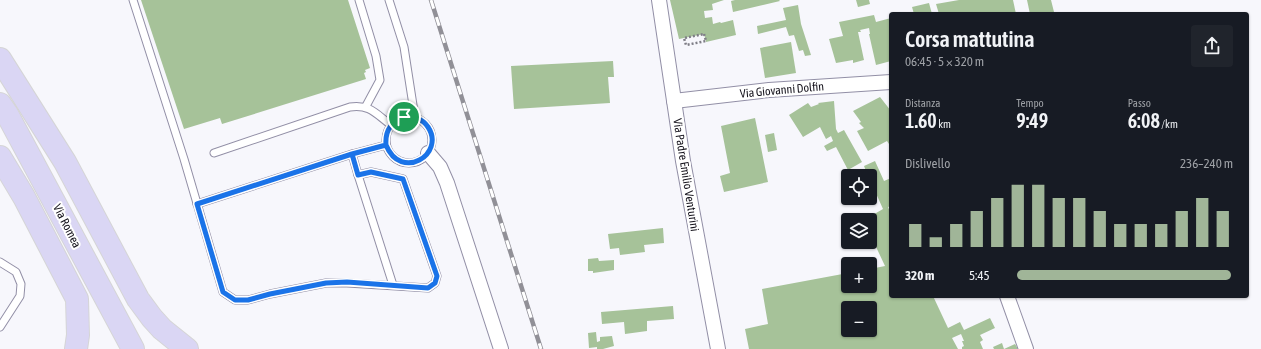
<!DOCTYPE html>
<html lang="it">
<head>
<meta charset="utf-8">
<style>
  :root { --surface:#171b24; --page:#20242c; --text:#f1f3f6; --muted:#9ea1a6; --accent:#a0b598 }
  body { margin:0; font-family:"Asap Condensed",sans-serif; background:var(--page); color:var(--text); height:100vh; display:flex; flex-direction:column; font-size:15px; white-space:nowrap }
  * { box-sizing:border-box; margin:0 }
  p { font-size:13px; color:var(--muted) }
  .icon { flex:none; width:22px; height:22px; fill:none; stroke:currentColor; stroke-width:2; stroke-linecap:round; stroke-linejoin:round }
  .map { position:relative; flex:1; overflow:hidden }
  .panel { position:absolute; left:889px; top:12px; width:360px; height:286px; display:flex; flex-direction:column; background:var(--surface); border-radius:4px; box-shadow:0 1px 3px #0004 }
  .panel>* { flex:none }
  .buttons { position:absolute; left:841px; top:169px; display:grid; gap:8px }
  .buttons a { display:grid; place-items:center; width:36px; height:36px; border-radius:4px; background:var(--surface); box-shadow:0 1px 3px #0004; font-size:20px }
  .pin { position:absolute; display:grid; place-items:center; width:34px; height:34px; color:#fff; margin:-17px; border:2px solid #fff; border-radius:50%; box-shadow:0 1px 4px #0007 }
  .round { display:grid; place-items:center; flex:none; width:42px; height:42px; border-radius:4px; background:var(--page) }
  .head { display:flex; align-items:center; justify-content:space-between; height:68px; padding:0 16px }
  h1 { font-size:22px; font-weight:600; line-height:30px }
  .stats { display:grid; grid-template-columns:repeat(3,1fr); gap:6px; height:68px; padding:4px 16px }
  .stats div { display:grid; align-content:center }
  .stats b { font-size:20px; font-weight:600 }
  .stats small { font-size:11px; font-weight:400 }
  .stats p { font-size:11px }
  .chart { height:112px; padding:8px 16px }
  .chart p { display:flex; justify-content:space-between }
  .chart svg { width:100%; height:72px; margin-top:4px; stroke:var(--accent); stroke-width:6 }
  ul { padding:0 16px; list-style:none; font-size:13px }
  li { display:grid; grid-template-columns:64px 48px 1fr; align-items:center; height:30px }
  li i { height:10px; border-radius:5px; background:var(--accent) }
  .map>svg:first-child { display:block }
</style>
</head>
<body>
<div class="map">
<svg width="1261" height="349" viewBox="0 0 1261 349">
  <rect width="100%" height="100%" fill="#f7f7fc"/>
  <g fill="#a6c299" fill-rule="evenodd">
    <polygon points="141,0 348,0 370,68 365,70 366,72 364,73 366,79 222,124 220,118 184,129"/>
    <polygon points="670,0 724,0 712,4 713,10 704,11 705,18 712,17 713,24 720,22 721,23 733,20 736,35 706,42 704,34 679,39"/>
    <polygon points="735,0 779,0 780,1 733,12 731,1"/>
    <polygon points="856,0 869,0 870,4 858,7"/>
    <polygon points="959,0 1013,0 1016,14 939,14 936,4"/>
    <polygon points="1027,0 1051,0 1054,12 1045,14 1030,14"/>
    <polygon points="929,3 932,14 914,14 912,7"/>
    <polygon points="798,5 801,24 811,55 805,56 803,50 799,51 794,35 789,36 786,27 758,34 757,26 786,20 783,8"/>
    <polygon points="874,15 876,22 891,18 891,61 876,65 869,34 870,34 869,28 860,30 861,32 858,32 864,60 853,63 853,60 836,63 829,39 843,36 839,22"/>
    <polygon points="791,42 796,73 765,78 760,48"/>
    <polygon points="613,61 614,77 608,77 610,103 514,109 511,66"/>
    <polygon points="880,97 891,111 891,143 889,144 887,141 868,151 857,131 864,128 859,123 861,122 853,111"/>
    <polygon points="834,101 836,129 838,133 844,130 862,162 848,170 836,147 827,151 824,146 833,141 831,136 826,139 820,127 803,137 789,115 808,103 811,107 819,104 818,103"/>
    <polygon points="755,118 768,182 724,192 720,176 730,173 721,126"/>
    <polygon points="774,133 777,150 768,152 765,135"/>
    <path d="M875 161 884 181 891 178V206L888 207 891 214V296H933L948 328 960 322 964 330 990 318 995 328 980 335 983 340 980 342 983 349H962V347L964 346 962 341H964L961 334 952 338 958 349H749L745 329 768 324 762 289 848 273V286H870V269L885 266 870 234V220H864L883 209 870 180V176H868L864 166ZM848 308H870V330H848Z"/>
    <polygon points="663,228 664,243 644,245 645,252 620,255 619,248 610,249 608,234"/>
    <polygon points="598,258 599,261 614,260 614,270 593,273 593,271 588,271 588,259"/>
    <polygon points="673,306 674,319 647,321 647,331 625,334 624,322 602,324 601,312"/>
    <polygon points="596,332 597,342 600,341 600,337 612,336 614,346 603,349 597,349 597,347 589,348 588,333"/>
    <polygon points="1002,343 1004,349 1015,344 1018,349 994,349 993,347"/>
  </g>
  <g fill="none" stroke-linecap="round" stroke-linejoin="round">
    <defs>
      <g id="service">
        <polyline points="133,0 184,159 223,292 235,300 248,300 270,294 326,283 347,283 428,288 435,283 437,276 403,179 371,172 358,175 352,154"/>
        <polyline points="359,0 376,56 380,80 366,106"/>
        <polyline points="389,0 404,47 415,118"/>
        <circle cx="409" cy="140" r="23"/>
        <path d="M214 153 350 107C370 104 376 114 391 125"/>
        <polyline points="358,175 393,285"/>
        <polyline points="197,204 352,154 386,145"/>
        <polyline points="0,262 16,272 21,284 20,296 0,327"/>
      </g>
      <g id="minor">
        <polyline points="659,0 683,161 718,349"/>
        <polyline points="674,101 769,90 891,82"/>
        <polyline points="428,153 440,167 447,183 501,349"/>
        <polyline points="1007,296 1026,349"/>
      </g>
      <g id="primary">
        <polyline points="0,59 65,162 138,299 152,318 162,329 187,349"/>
        <polyline points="0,104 7,114 133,349"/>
        <polyline points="0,157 24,197 77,299 78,335 76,349"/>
      </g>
    </defs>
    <use href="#service" stroke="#928fa6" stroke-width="9"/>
    <use href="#minor" stroke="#928fa6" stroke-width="16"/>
    <use href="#primary" stroke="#d5d5d6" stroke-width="24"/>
    <polygon stroke="#7f7e86" stroke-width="2.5" stroke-dasharray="2 2" stroke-linecap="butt" points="704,34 706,41 686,45 684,38"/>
    <use href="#service" stroke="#fff" stroke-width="7"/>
    <use href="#minor" stroke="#fff" stroke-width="14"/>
    <use href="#primary" stroke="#dad6f4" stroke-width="22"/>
    <defs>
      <polyline id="rail" points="431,0 541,349"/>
    </defs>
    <use href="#rail" stroke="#919097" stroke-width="4.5"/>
    <use href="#rail" stroke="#fff" stroke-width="3" stroke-dasharray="9" stroke-linecap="butt"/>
  </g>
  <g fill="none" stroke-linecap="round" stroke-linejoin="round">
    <defs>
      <path id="route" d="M404 117C390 122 385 132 386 145L352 154 197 204 223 292 235 300H248L270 294 326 283 347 282 428 288 435 283 437 276 403 179 371 172 358 175 352 154 386 145C401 182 446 154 428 127 422 118 414 117 404 117"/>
    </defs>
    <use href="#route" stroke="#fff" stroke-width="8"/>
    <use href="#route" stroke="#1a73e8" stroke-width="5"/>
  </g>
  <g text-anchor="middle" stroke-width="4" stroke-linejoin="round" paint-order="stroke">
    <g font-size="12" fill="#15131c" stroke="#fff">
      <text transform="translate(782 90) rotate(-5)" y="4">Via Giovanni Dolfin</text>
      <text transform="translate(686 175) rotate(81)" y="4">Via Padre Emilio Venturini</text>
      <text transform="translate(67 226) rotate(63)" y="4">Via Romea</text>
    </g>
  </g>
</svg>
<div class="buttons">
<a><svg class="icon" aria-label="locate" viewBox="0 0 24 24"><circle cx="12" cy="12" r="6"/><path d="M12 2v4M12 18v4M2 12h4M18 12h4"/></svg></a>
<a><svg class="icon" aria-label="layers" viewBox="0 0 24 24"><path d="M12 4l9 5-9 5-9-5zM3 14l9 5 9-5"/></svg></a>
<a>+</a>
<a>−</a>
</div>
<div class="pin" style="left:404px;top:117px;background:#1e9e55"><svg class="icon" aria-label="arrive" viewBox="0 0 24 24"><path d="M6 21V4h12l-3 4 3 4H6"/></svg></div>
<section class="panel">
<div class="head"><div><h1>Corsa mattutina</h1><p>06:45 · 5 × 320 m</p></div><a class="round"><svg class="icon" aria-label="share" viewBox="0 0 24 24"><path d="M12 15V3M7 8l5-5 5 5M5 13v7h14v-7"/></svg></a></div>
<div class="stats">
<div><p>Distanza</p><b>1.60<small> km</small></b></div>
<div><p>Tempo</p><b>9:49</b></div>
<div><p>Passo</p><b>6:08<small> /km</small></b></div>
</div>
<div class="chart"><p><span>Dislivello</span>236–240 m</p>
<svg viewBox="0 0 160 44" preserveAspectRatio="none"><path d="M5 44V30M15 44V38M25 44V30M35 44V22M45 44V14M55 44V6M65 44V6M75 44V14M85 44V14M95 44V22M105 44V30M115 44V30M125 44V30M135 44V22M145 44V14M155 44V22"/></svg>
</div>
<ul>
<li><b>320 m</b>5:45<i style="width:99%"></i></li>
</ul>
</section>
</div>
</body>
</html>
